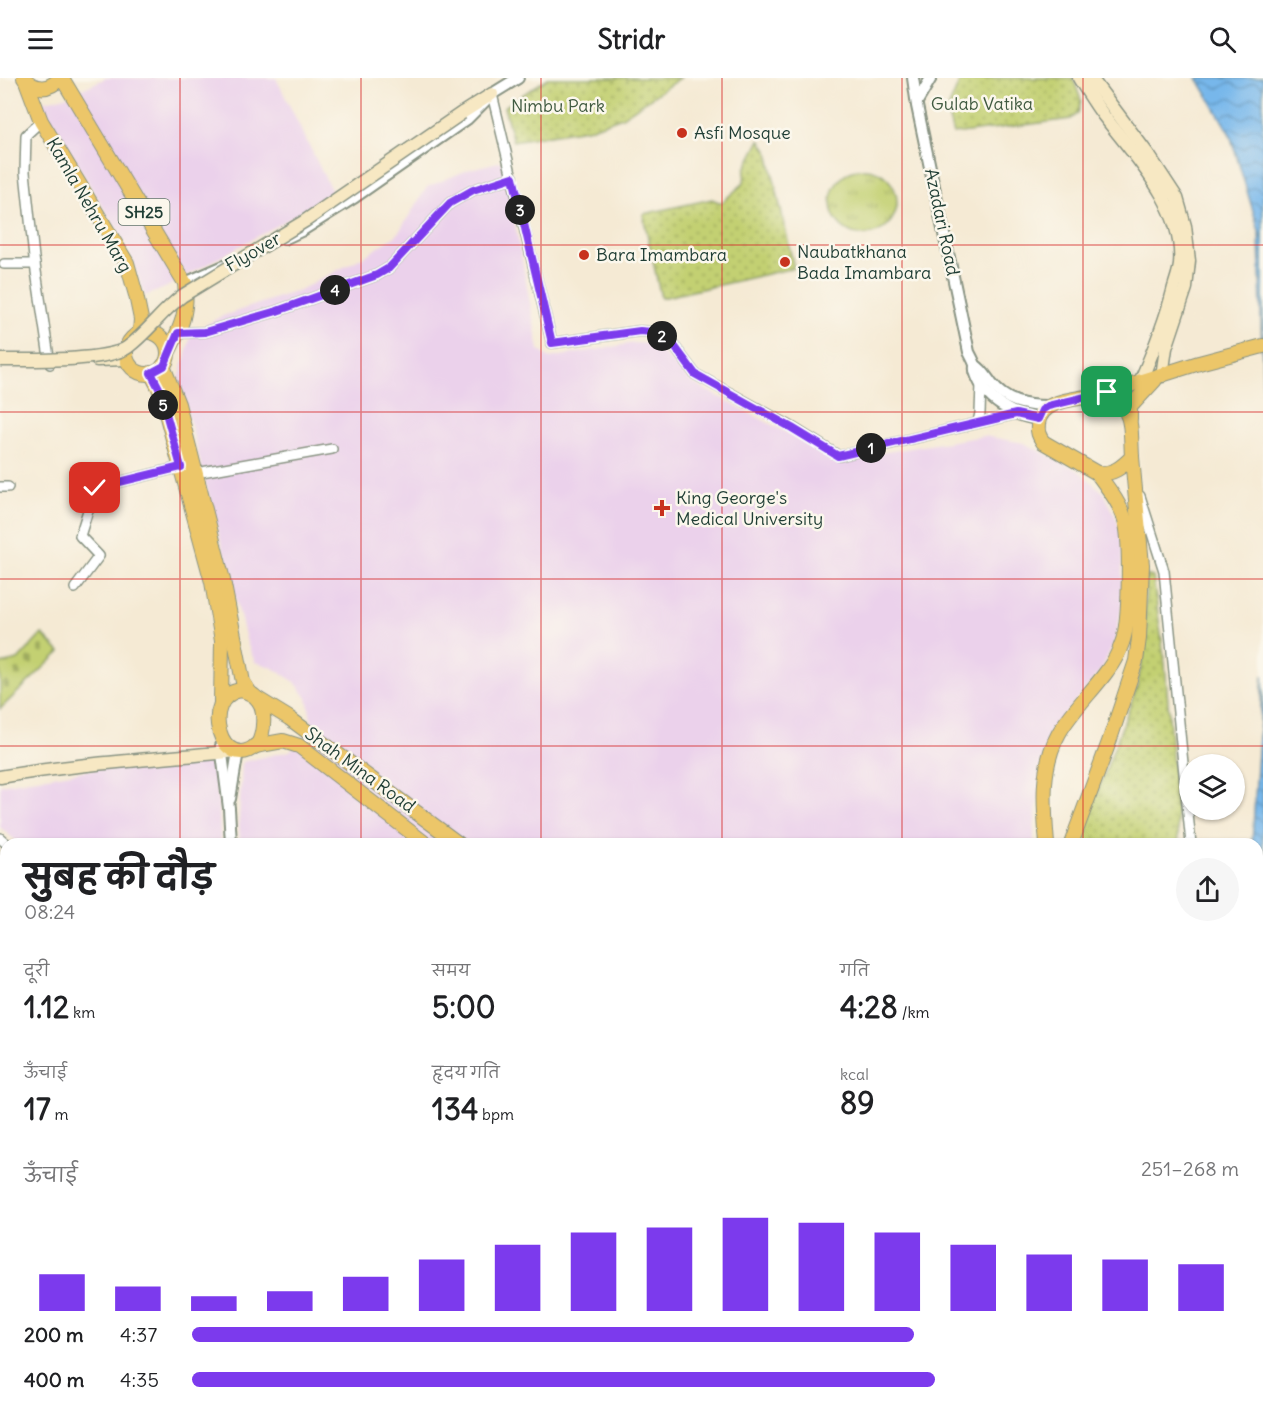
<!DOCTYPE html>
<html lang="hi">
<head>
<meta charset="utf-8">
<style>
  :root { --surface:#fff; --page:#f6f6f6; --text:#202124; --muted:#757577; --accent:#7c3aed }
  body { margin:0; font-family:Delius,"Playpen Sans Deva",sans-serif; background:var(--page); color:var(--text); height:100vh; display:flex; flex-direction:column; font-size:22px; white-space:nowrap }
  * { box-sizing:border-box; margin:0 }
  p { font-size:20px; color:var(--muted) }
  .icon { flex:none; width:33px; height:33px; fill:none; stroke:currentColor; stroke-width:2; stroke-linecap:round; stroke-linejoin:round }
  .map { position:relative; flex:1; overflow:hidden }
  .sheet { position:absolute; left:0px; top:760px; width:1263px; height:578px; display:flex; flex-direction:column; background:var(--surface); border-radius:18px 18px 0 0; box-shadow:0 2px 4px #0004 }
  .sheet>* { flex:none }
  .fabs { position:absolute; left:1179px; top:676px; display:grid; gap:12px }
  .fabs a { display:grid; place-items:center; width:66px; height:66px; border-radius:50%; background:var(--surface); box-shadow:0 2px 4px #0004; font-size:30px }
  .pin { position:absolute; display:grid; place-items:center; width:51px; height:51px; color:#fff; margin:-26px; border-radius:12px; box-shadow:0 3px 9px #0006 }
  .km { position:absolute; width:30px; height:30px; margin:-15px; border-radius:50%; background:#222; color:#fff; font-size:16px; line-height:30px; text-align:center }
  .round { display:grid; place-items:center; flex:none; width:63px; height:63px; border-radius:32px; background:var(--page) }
  .headline { display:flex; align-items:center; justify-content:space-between; height:102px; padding:0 24px }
  h1 { font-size:33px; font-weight:700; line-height:45px }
  .metrics { display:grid; grid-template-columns:repeat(3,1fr); gap:9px; height:102px; padding:6px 24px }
  .metrics div { display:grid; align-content:center }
  .metrics b { font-size:30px; font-weight:700 }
  .metrics small { font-size:16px; font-weight:400 }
  .metrics p { font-size:16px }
  .chart { height:168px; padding:12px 24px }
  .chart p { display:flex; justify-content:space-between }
  .chart svg { width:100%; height:108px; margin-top:6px; stroke:var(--accent); stroke-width:6 }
  ul { padding:0 24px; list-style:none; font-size:20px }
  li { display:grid; grid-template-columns:96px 72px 1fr; align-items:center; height:45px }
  li i { height:15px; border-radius:8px; background:var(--accent) }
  header { display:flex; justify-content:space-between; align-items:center; height:78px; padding:0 24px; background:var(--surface); font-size:27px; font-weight:700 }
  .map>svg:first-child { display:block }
</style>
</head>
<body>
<header><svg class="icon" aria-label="menu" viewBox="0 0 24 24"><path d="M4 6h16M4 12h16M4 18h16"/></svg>Stridr<svg class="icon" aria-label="search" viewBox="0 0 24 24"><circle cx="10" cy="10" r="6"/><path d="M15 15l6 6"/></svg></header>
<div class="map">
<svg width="1263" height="1337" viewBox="0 0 1263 1337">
  <defs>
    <pattern id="grass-tufts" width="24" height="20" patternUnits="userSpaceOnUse" patternTransform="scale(1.5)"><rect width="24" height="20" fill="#c3d072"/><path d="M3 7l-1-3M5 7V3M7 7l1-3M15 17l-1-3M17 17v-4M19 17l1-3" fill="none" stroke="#9eaa5e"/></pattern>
    <pattern id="cemetery-stones" width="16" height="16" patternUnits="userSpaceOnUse" patternTransform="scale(1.5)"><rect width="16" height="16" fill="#c3d072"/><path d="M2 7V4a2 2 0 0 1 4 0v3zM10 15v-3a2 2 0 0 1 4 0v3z" fill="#9eaa5e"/></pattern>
    <pattern id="park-dots" width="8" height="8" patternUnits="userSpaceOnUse" patternTransform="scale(1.5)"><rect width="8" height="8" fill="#c3d072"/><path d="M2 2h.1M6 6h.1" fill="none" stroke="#9eaa5e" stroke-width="1.8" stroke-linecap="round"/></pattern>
    <pattern id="water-waves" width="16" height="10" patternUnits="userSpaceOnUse" patternTransform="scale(1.5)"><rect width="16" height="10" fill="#77b7eb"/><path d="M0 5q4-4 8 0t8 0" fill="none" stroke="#6196bf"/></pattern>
  </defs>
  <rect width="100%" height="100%" fill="#fbf7ec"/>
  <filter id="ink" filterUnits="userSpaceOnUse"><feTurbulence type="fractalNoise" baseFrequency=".0167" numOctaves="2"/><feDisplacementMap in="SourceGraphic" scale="12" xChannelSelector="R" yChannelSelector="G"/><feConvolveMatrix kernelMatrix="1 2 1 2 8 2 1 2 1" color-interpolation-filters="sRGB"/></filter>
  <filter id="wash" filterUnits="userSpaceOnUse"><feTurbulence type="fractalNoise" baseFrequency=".008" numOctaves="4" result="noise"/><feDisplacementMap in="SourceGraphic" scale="24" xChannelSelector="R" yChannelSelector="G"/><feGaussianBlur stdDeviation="1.35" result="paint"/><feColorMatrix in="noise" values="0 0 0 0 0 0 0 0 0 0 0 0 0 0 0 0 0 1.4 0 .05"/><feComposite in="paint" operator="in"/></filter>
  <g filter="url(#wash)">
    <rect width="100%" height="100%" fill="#f5ead4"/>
    <g fill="#ebd1eb">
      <polygon points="106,0 276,0 333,116 165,210 145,218 128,171 40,24 65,19"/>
      <polygon points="503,83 539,272 549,280 634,265 654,266 691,304 838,382 984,358 1024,365 1079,393 1104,415 1118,444 1122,471 1122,527 1115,562 1102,590 1063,638 1040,707 1034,752 1034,766 240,766 239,742 242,684 290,673 313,650 307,620 295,604 271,589 255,584 247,565 179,301 192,254 220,239 300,212 365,178 397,157 427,109 470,91"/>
      <polygon points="203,681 216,690 221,766 20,766 0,749 0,707 118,687"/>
      <polygon points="0,1084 6,1086 6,1332 27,1332 26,1337 0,1337"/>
    </g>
    <circle fill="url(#grass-tufts)" stroke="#718653" stroke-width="1.5" cx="864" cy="124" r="33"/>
    <polygon fill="url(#cemetery-stones)" stroke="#718653" stroke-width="1.5" points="42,556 60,574 0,631 0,586 18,582"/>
    <g fill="url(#park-dots)" stroke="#718653" stroke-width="1.5">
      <polygon points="548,0 680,0 622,39 592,50 513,63 504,29"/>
      <polygon points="961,0 1073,0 1081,22 1078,35 1071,41 953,56 947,33"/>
      <polygon points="760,62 768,74 794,190 661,220 643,136 712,121 721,125 744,105 745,91"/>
      <polygon points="1146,497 1153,499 1165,586 1179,766 1081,766 1095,721 1137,609 1144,574"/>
      <polygon points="1121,1332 1186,1332 1185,1337 1121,1337"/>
    </g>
    <g fill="url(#water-waves)" stroke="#4b7a90" stroke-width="1.5">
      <polygon points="1197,0 1263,0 1263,320 1259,153 1230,56"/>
      <polygon points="1263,597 1263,1043 1257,1019 1257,766 1252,766"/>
      <polygon points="1263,1221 1263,1337 1238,1337 1239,1332 1257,1332 1257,1226"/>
    </g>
  </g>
  <g filter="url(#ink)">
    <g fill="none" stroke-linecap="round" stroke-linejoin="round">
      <defs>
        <g id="minor">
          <polyline points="492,16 552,265 640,253 652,254 669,261 695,296 792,349 839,378 1016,336"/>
          <polyline points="41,43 26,57 25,94 34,180 50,286"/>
          <polyline points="4,186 35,186"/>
          <polyline points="178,255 205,254 277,233 377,197 389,190 450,125 473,112 513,99"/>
          <polyline points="978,344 980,335 981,306"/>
          <polyline points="196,395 332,371"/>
          <polyline points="0,409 8,409"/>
          <polyline points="1140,418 1164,493 1191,766"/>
          <polyline points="75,510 99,478 80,458 95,410 181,389"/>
          <polyline points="0,760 7,766"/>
          <polyline points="0,955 6,949"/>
          <polyline points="0,1075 6,1077"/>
        </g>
        <g id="tertiary">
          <path d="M913 0 917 28 969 274C971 278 974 283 975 287 975 290 974 293 976 296 985 322 1013 338 1038 341"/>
          <polyline points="917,24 931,0"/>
          <polyline points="284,161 301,153 355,119 467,41 492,16 518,0"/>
          <polyline points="185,205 224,188"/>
          <path d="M975 287C982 291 986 298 991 305 1006 324 1024 328 1048 328"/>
          <polyline points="221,668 229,730 231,766"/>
          <polyline points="230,721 238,673"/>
          <polyline points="247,1337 253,1332"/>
        </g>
        <g id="secondary">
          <path d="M1079 0C1087 13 1095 26 1104 38 1136 79 1185 130 1180 187 1179 195 1175 205 1173 213 1165 245 1153 274 1140 304"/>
          <polyline points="1091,0 1150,79 1177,120 1185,148 1189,183 1186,210 1166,270 1162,298"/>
          <polyline points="462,35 492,16"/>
          <polyline points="97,282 126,281"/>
          <path d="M0 699C79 685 159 681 238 673"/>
        </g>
        <g id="primary">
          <path d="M24 0C34 12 49 13 60 0"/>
          <path d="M62 0 185 205C188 235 181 249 168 275"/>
          <polyline points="26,3 41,43 127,185 136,217 141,241 140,254"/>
          <circle cx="147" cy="275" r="21"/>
          <polyline points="163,288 178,326 223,502 243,604 250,615"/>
          <polyline points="151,295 159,310 212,504 222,563 221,624"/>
          <path d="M1096 317C1135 324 1130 345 1132 379 1122 389 1113 397 1097 395L1043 364C1039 358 1037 354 1038 346 1040 321 1076 322 1096 317Z"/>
          <polyline points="1098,317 1199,285 1263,268"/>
          <polyline points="1130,341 1130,329 1155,302"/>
          <path d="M241 612C248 614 254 616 258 622 266 632 264 655 258 666 221 699 198 618 241 612Z"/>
          <polyline points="258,621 289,640 459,766"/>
          <polyline points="255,668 283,663 299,668 426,766"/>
          <path d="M1047 766C1044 729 1040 689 1059 655 1072 632 1092 614 1107 593 1113 585 1119 574 1122 565 1130 546 1131 462 1125 442 1120 425 1107 409 1097 395"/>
          <polyline points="1071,766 1109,664 1136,583 1139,560 1142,487 1132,379"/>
          <polyline points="1088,1332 1089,1337"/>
          <polyline points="1112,1332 1112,1337"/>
        </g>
      </defs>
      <use href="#minor" stroke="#8a9484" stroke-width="12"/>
      <use href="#tertiary" stroke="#8a9484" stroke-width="14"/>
      <use href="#secondary" stroke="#8a9484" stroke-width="15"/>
      <use href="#primary" stroke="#8a9484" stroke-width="16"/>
      <use href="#minor" stroke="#fff" stroke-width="9"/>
      <use href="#tertiary" stroke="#fff" stroke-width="10"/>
      <use href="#secondary" stroke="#f7e8c3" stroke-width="12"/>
      <use href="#primary" stroke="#ecc669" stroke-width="14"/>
      <g stroke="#1f3d34" stroke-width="2" stroke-dasharray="9 4.5" stroke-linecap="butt">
        <polyline points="1257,1180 1263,1180"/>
        <polyline points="1257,1199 1263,1199"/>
        <polyline points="398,1337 413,1332"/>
        <polyline points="430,1337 446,1332"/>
      </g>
      <defs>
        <path id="secondary-bridge" d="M0 282C27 282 108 284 128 269 148 254 162 233 182 218L305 143 462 35"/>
      </defs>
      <use href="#secondary-bridge" stroke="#8a9484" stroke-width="15" stroke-linecap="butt"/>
      <use href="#secondary-bridge" stroke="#f7e8c3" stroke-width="12"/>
    </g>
  </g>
  <g fill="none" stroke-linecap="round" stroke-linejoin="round" filter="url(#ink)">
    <defs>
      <polyline id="route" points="95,410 181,389 159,310 151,295 164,288 178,255 205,254 277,233 377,197 389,190 450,125 473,112 513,99 552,265 640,253 652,254 669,261 695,296 792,350 838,378 1016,336 1038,341 1042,332 1048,328 1107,314"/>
    </defs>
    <use href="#route" stroke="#fff" stroke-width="12"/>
    <use href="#route" stroke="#7c3aed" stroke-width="8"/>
  </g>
  <path fill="none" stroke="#d62828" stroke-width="1.5" stroke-opacity="0.55" d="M180 0V766M361 0V766M541 0V766M722 0V766M902 0V766M1083 0V766M0 167H1263M0 334H1263M0 501H1263M0 668H1263M0 836H6M1257 836H1263M0 1003H6M1257 1003H1263M0 1170H6M1257 1170H1263M180 1332V1337M361 1332V1337M541 1332V1337M722 1332V1337M902 1332V1337M1083 1332V1337"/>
  <g fill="#c8321e" stroke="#fbf7ec" stroke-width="2">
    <circle cx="682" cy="55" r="6"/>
    <circle cx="584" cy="177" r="6"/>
    <circle cx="785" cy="184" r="6"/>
    <path d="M659 421h6v6h6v6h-6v6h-6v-6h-6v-6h6z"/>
  </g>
  <g text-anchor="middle" stroke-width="5" stroke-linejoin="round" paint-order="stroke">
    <rect fill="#fbf7ec" stroke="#61756b" stroke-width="1.5" x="118.5" y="121" width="51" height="26" rx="4.5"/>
    <g font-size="16" font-weight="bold" fill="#1f3d34">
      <text x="144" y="140">SH25</text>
    </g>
    <g font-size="18" fill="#405a40" stroke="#fbf7ec">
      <text x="982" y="32">Gulab Vatika</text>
      <text x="558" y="34">Nimbu Park</text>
    </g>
    <g font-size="18" fill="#1f3d34" stroke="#fbf7ec" text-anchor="start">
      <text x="694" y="61">Asfi Mosque</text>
      <text x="797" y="180">Naubatkhana<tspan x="797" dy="21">Bada Imambara</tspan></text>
      <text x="596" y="183">Bara Imambara</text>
      <text x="676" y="426">King George's<tspan x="676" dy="21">Medical University</tspan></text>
    </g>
    <g font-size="18" fill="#1f3d34" stroke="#fbf7ec">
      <text transform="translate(89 127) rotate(60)" y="6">Kamla Nehru Marg</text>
      <text transform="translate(942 144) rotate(78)" y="6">Azadari Road</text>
      <text transform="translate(253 174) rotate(-30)" y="6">Flyover</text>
      <text transform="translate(360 692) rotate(36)" y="6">Shah Mina Road</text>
    </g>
  </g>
</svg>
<div class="fabs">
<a><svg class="icon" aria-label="layers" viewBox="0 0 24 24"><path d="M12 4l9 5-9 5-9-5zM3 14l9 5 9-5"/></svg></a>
</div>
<div class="pin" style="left:1107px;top:314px;background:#1e9e55"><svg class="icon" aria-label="arrive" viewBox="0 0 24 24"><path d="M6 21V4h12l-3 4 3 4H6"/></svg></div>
<div class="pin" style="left:95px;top:410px;background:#d93025"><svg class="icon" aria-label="check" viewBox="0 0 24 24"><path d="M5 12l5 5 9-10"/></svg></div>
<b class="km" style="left:871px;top:370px">1</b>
<b class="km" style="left:662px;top:258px">2</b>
<b class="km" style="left:520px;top:132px">3</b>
<b class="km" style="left:335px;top:212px">4</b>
<b class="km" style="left:163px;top:327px">5</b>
<section class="sheet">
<div class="headline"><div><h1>सुबह की दौड़</h1><p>08:24</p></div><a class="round"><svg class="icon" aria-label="share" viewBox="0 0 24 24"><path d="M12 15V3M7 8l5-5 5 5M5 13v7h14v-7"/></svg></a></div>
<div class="metrics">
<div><p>दूरी</p><b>1.12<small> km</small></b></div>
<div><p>समय</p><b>5:00</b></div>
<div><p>गति</p><b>4:28<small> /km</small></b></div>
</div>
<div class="metrics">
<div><p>ऊँचाई</p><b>17<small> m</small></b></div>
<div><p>हृदय गति</p><b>134<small> bpm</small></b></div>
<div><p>kcal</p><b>89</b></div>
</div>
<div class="chart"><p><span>ऊँचाई</span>251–268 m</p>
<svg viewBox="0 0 160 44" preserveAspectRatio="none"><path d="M5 44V29M15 44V34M25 44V38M35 44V36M45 44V30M55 44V23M65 44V17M75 44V12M85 44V10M95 44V6M105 44V8M115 44V12M125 44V17M135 44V21M145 44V23M155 44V25"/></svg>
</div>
<ul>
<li><b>200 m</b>4:37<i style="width:69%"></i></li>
<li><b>400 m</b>4:35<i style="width:71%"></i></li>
</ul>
</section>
</div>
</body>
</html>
